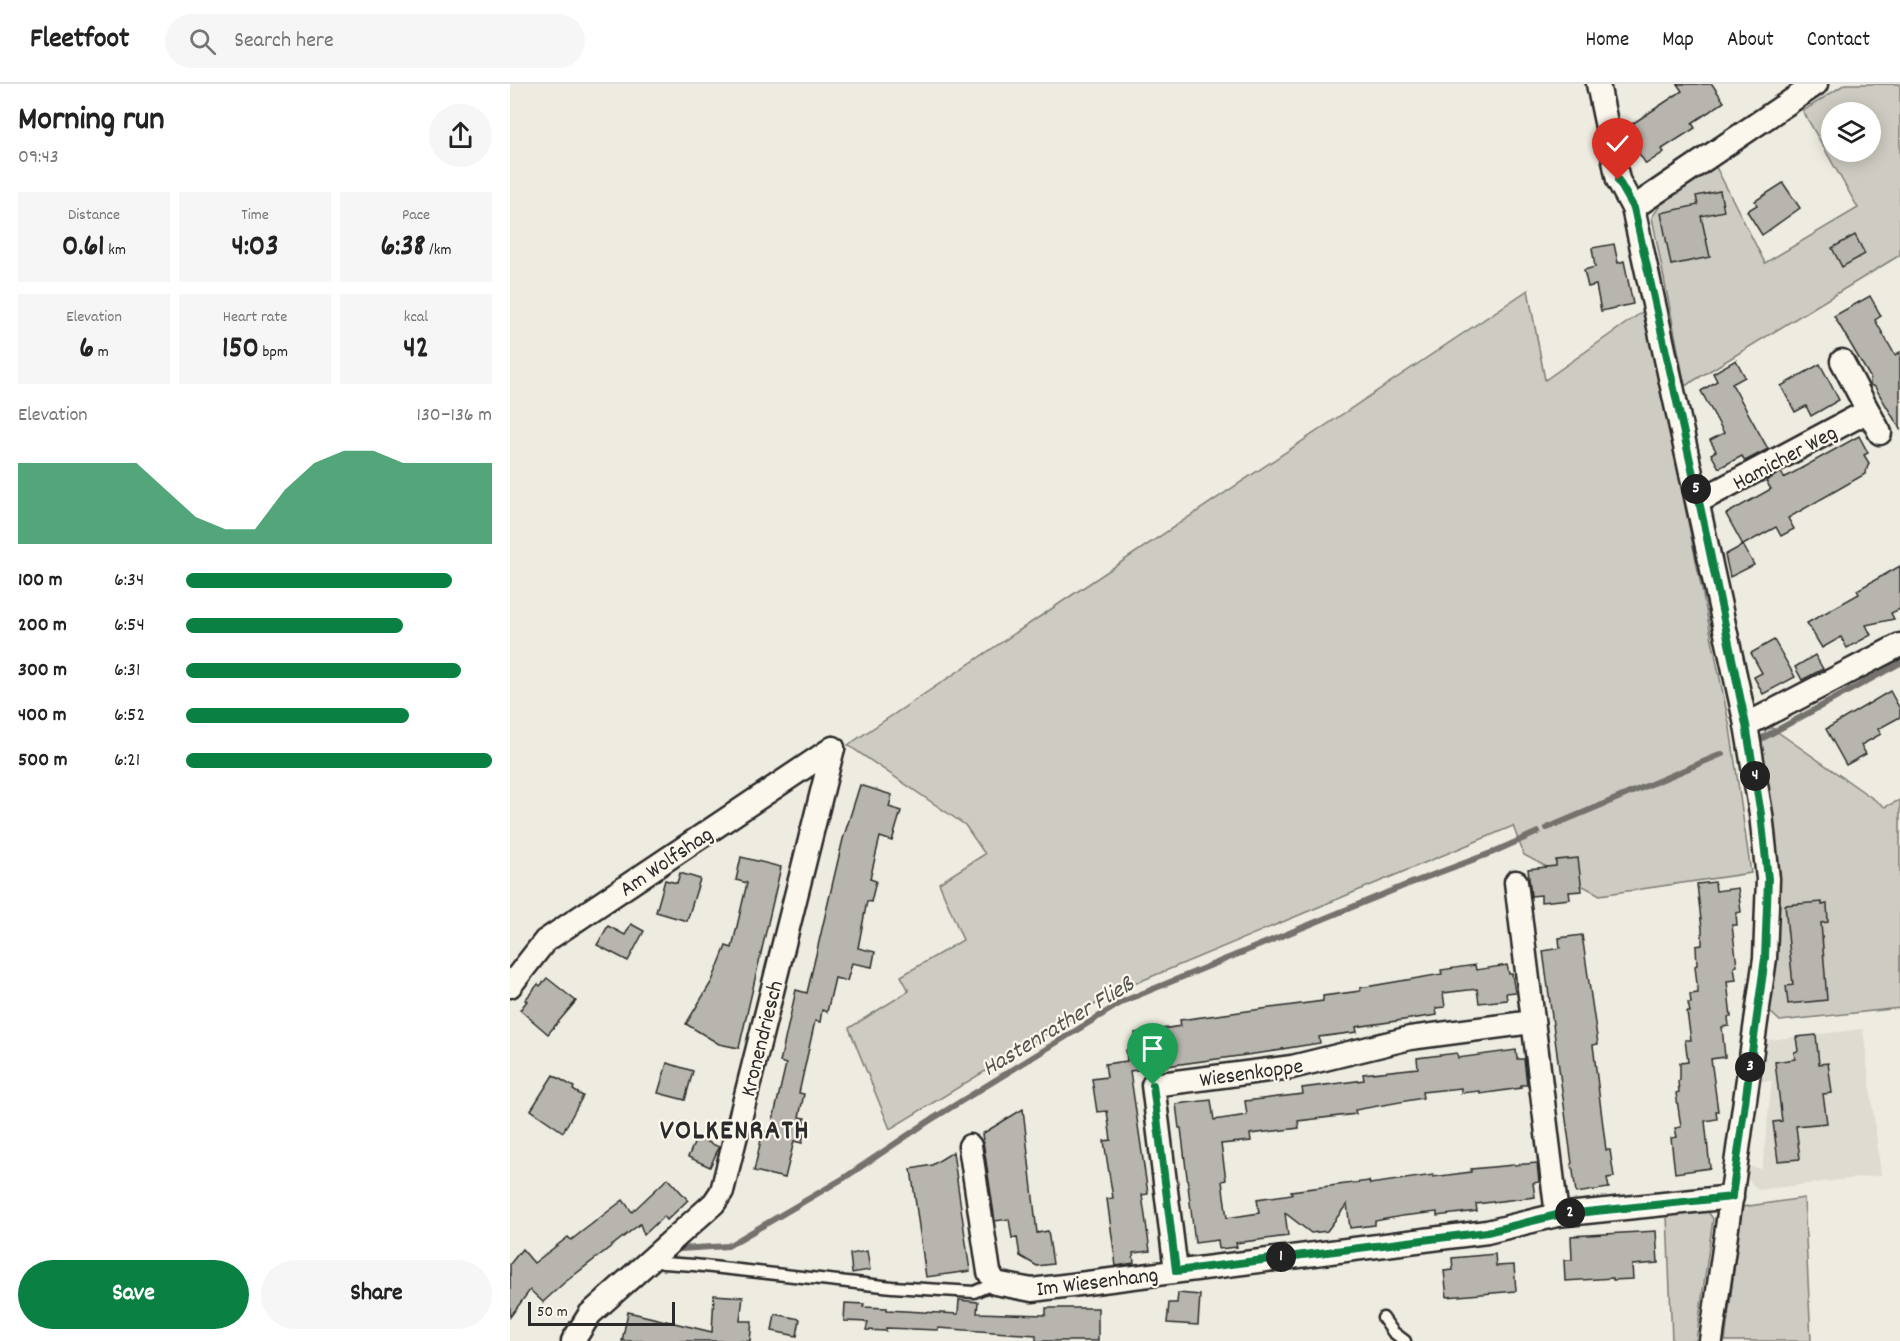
<!DOCTYPE html>
<html lang="en">
<head>
<meta charset="utf-8">
<style>
  :root { --surface:#fff; --page:#f6f6f6; --text:#222; --muted:#767676; --line:#e0e0e0; --accent:#0b8043 }
  body { margin:0; font-family:Dekko,sans-serif; background:var(--page); color:var(--text); height:100vh; display:flex; flex-direction:column; font-size:22px; white-space:nowrap }
  * { box-sizing:border-box; margin:0 }
  p { font-size:20px; color:var(--muted) }
  .icon { flex:none; width:33px; height:33px; fill:none; stroke:currentColor; stroke-width:2; stroke-linecap:round; stroke-linejoin:round }
  .map { position:relative; flex:1; overflow:hidden }
  .details { display:flex; flex-direction:column; background:var(--surface); width:510px }
  .details>* { flex:none }
  .tools { position:absolute; left:1311px; top:18px; display:grid; gap:12px }
  .tools a { display:grid; place-items:center; width:60px; height:60px; border-radius:50%; background:var(--surface); box-shadow:0 3px 15px #0003; font-size:30px }
  .scale { position:absolute; left:18px; bottom:15px; width:147px; box-sizing:border-box; padding-left:6px; border:3px solid #2b2b2b; border-top:0; font-size:16px; line-height:21px; white-space:nowrap; color:#2b2b2b; -webkit-text-stroke:4px #fbf7ec; paint-order:stroke }
  .pin { position:absolute; display:grid; place-items:center; width:51px; height:51px; color:#fff; margin:-62px -26px; border-radius:50% 50% 50% 0; rotate:-45deg; box-shadow:0 0 6px #0007 }
  .pin .icon { rotate:45deg }
  .km { position:absolute; width:30px; height:30px; margin:-15px; border-radius:50%; background:#222; color:#fff; font-size:16px; line-height:30px; text-align:center }
  .round { display:grid; place-items:center; flex:none; width:63px; height:63px; border-radius:32px; background:var(--page) }
  .summary { display:flex; align-items:center; justify-content:space-between; height:102px; padding:0 18px }
  h1 { font-size:33px; font-weight:700; line-height:45px }
  .figures { display:grid; grid-template-columns:repeat(3,1fr); gap:9px; height:102px; padding:6px 18px }
  .figures div { display:grid; align-content:center; border-radius:0px; background:var(--page); text-align:center }
  .figures b { font-size:30px; font-weight:700 }
  .figures small { font-size:16px; font-weight:400 }
  .figures p { font-size:16px }
  .chart { height:168px; padding:12px 18px }
  .chart p { display:flex; justify-content:space-between }
  .chart svg { width:100%; height:108px; margin-top:6px; fill:var(--accent); opacity:.7 }
  .button { display:flex; gap:12px; margin-top:auto; padding:12px 18px }
  .button a { flex:1; height:69px; border-radius:36px; background:var(--accent); color:#fff; font-size:24px; font-weight:700; line-height:69px; text-align:center }
  .button a+a { background:var(--page); color:var(--text) }
  ul { padding:0 18px; list-style:none; font-size:20px }
  li { display:grid; grid-template-columns:96px 72px 1fr; align-items:center; height:45px }
  li i { height:15px; border-radius:8px; background:var(--accent) }
  header { display:flex; align-items:center; gap:36px; box-sizing:border-box; height:84px; padding:0 30px; background:var(--surface); border-bottom:2px solid var(--line) }
  header strong { font-size:28px }
  nav { display:flex; gap:33px; margin-inline-start:auto; font-size:21px }
  .search { width:420px; height:54px; background:var(--page); display:flex; align-items:center; gap:15px; box-sizing:border-box; padding:0 21px; border-radius:33px; color:var(--muted); font-size:22px }
  main { display:flex; flex:1; min-height:0 }
  .map>svg:first-child { display:block }
</style>
</head>
<body>
<header>
<strong>Fleetfoot</strong>
<div class="search"><svg class="icon" aria-label="search" viewBox="0 0 24 24"><circle cx="10" cy="10" r="6"/><path d="M15 15l6 6"/></svg>Search here</div>
<nav><a>Home</a><a>Map</a><a>About</a><a>Contact</a></nav>
</header>
<main>
<section class="details">
<div class="summary"><div><h1>Morning run</h1><p>09:43</p></div><a class="round"><svg class="icon" aria-label="share" viewBox="0 0 24 24"><path d="M12 15V3M7 8l5-5 5 5M5 13v7h14v-7"/></svg></a></div>
<div class="figures">
<div><p>Distance</p><b>0.61<small> km</small></b></div>
<div><p>Time</p><b>4:03</b></div>
<div><p>Pace</p><b>6:38<small> /km</small></b></div>
</div>
<div class="figures">
<div><p>Elevation</p><b>6<small> m</small></b></div>
<div><p>Heart rate</p><b>150<small> bpm</small></b></div>
<div><p>kcal</p><b>42</b></div>
</div>
<div class="chart"><p><span>Elevation</span>130–136 m</p>
<svg viewBox="0 0 160 44" preserveAspectRatio="none"><path d="M0 44V11L10 11L20 11L30 11L40 11L50 22L60 33L70 38L80 38L90 22L100 11L110 6L120 6L130 11L140 11L150 11L160 11V44z"/></svg>
</div>
<ul>
<li><b>100 m</b>6:34<i style="width:87%"></i></li>
<li><b>200 m</b>6:54<i style="width:71%"></i></li>
<li><b>300 m</b>6:31<i style="width:90%"></i></li>
<li><b>400 m</b>6:52<i style="width:73%"></i></li>
<li><b>500 m</b>6:21<i style="width:100%"></i></li>
</ul>
<div class="button"><a>Save</a><a>Share</a></div>
</section>
<div class="map">
<svg width="1390" height="1257" viewBox="0 0 1390 1257">
  <rect width="100%" height="100%" fill="#eeebe0"/>
  <filter id="ink" filterUnits="userSpaceOnUse"><feTurbulence type="fractalNoise" baseFrequency=".0167" numOctaves="2"/><feDisplacementMap in="SourceGraphic" scale="12" xChannelSelector="R" yChannelSelector="G"/><feConvolveMatrix kernelMatrix="1 2 1 2 8 2 1 2 1" color-interpolation-filters="sRGB"/></filter>
  <g filter="url(#ink)">
    <polygon fill="#dedbd1" points="1353,945 1371,1091 1248,1106 1236,1093 1237,1082 1252,1085 1262,997 1251,997 1255,961 1259,956"/>
    <g fill="#cecbc2" stroke="#7c7b76" stroke-width="1.5" fill-rule="evenodd">
      <path d="M1335 0H1390V171L1175 302 1142 133 1152 119 1206 83 1255 179 1348 124 1293 27ZM1322 28H1360V68H1322Z"/>
      <polygon points="1018,206 1035,296 1135,226 1220,644 1241,789 1090,811 1014,771 1003,742 607,907 380,1045 339,944 399,907 391,892 453,856 429,799 475,770 455,741 338,661"/>
      <polygon points="1262,644 1375,723 1390,716 1390,924 1270,937 1259,927 1266,876 1251,661 1256,645"/>
      <polygon points="1294,1114 1301,1257 1215,1257 1232,1123"/>
      <polygon points="1197,1126 1203,1135 1186,1257 1162,1257 1157,1131"/>
    </g>
    <g fill="none" stroke-linecap="round" stroke-linejoin="round">
      <g stroke="#74726e" stroke-width="6">
        <polyline points="1249,656 1390,579"/>
        <polyline points="1037,744 1212,670"/>
        <polyline points="169,1165 218,1162 334,1094 419,1037 614,917 896,801 981,769 1028,748"/>
      </g>
    </g>
    <g fill="#b8b5ae" stroke="#2b2b2b" stroke-width="1.5">
      <polygon points="1167,0 1202,0 1214,18 1182,39 1185,44 1152,65 1154,68 1136,80 1122,59 1128,55 1119,42 1172,7"/>
      <polygon points="1273,99 1290,124 1252,151 1237,127 1247,121 1245,117"/>
      <polygon points="1210,107 1214,127 1191,132 1200,173 1161,181 1151,129 1188,121 1186,112"/>
      <polygon points="1345,151 1355,170 1332,183 1322,164"/>
      <polygon points="1104,160 1108,179 1114,177 1123,220 1091,227 1086,201 1078,203 1074,186 1085,183 1082,164"/>
      <polygon points="1360,212 1371,232 1365,236 1385,271 1390,268 1390,345 1365,303 1360,301 1360,293 1324,232"/>
      <polygon points="1226,276 1235,293 1222,300 1258,365 1235,377 1232,372 1209,384 1201,370 1206,367 1200,356 1214,349 1191,307 1207,297 1203,289"/>
      <polygon points="1310,280 1329,316 1301,332 1296,322 1285,328 1271,302"/>
      <polygon points="1349,352 1358,369 1354,371 1359,379 1355,390 1278,434 1284,445 1271,452 1266,443 1233,461 1216,430 1261,405 1256,397 1271,388 1274,394"/>
      <polygon points="1233,461 1244,481 1220,493 1215,471"/>
      <polygon points="1390,482 1390,525 1381,529 1384,535 1356,541 1361,551 1337,564 1331,553 1312,564 1297,539 1349,510 1347,506"/>
      <polygon points="1264,556 1285,593 1253,610 1244,593 1252,589 1241,569"/>
      <polygon points="1305,571 1313,585 1292,596 1285,583"/>
      <polygon points="1380,607 1390,625 1390,633 1368,645 1371,650 1351,661 1356,670 1336,681 1316,645"/>
      <polygon points="350,701 382,711 379,723 391,727 382,757 370,753 360,795 366,797 361,818 357,817 348,864 365,868 362,883 342,879 337,897 325,894 317,928 312,926 310,938 305,937 289,1009 294,1010 289,1033 295,1034 293,1043 295,1043 292,1059 284,1057 275,1094 244,1087 253,1047 260,1049 276,980 270,978 286,906 297,909 333,755"/>
      <polygon points="231,773 271,783 229,964 209,960 176,940 202,897 216,862 222,864 237,799 226,796"/>
      <polygon points="1068,774 1072,807 1059,808 1060,815 1031,818 1031,811 1021,812 1018,785 1046,782 1046,776"/>
      <polygon points="170,789 190,795 177,837 146,828 155,796 167,799"/>
      <polygon points="1205,798 1206,807 1228,804 1231,828 1226,829 1227,841 1222,841 1227,882 1224,883 1226,896 1217,897 1221,933 1218,933 1219,942 1212,943 1215,973 1201,975 1208,1027 1206,1027 1207,1035 1195,1037 1200,1084 1165,1089 1161,1054 1167,1053 1165,1044 1171,1043 1166,1009 1169,1008 1168,997 1170,996 1170,979 1178,978 1175,956 1181,956 1177,928 1180,928 1178,919 1181,919 1180,910 1188,909 1185,882 1187,881 1186,862 1192,861 1192,845 1187,800"/>
      <polygon points="1312,818 1312,821 1317,820 1318,838 1311,839 1317,916 1278,920 1276,902 1283,901 1275,821"/>
      <polygon points="121,840 134,847 118,877 87,861 98,842 115,851"/>
      <polygon points="1072,851 1088,960 1083,961 1096,1066 1100,1066 1104,1093 1097,1094 1099,1104 1066,1109 1033,867 1050,864 1049,854"/>
      <polygon points="965,881 966,886 997,881 999,890 1002,890 1005,908 996,909 997,916 969,919 967,905 933,909 935,923 926,924 927,931 846,943 847,948 809,953 810,959 772,965 772,966 620,987 638,1110 632,1111 640,1167 623,1169 624,1179 606,1182 597,1115 603,1114 594,1057 601,1056 597,1027 587,1028 582,995 597,993 595,980 617,977 616,966 627,965 625,949 671,942 670,936 813,917 813,912 850,907 850,904 932,890 931,886"/>
      <polygon points="37,894 66,917 38,950 10,926 17,917 15,916 28,900 30,902"/>
      <polygon points="1306,951 1309,980 1318,979 1322,1009 1313,1010 1317,1039 1286,1042 1290,1075 1268,1077 1263,1038 1272,1037 1265,978 1285,975 1284,968 1288,967 1286,953"/>
      <polygon points="1006,966 1007,975 1014,975 1017,1001 1011,1001 1011,1004 970,1010 970,1007 951,1009 951,1004 912,1008 913,1014 845,1026 846,1030 788,1037 789,1044 740,1050 741,1057 711,1060 716,1096 712,1097 717,1134 749,1129 747,1115 782,1110 781,1107 859,1097 860,1100 923,1091 923,1093 961,1088 961,1085 1027,1079 1029,1098 1023,1099 1025,1113 966,1120 967,1127 927,1132 927,1128 892,1132 865,1137 865,1141 840,1144 837,1120 817,1147 801,1149 775,1129 778,1152 726,1159 727,1163 709,1165 708,1156 685,1159 671,1044 669,1044 666,1020 701,1016 704,1036 737,1031 735,1017 793,1010 792,1004 854,996 853,990 908,984 907,974 947,969 948,974"/>
      <polygon points="157,979 183,987 175,1016 148,1009"/>
      <polygon points="43,991 64,1003 63,1006 73,1012 53,1048 21,1026"/>
      <polygon points="513,1025 527,1149 538,1147 543,1180 527,1182 510,1172 507,1153 502,1154 499,1135 485,1137 472,1050"/>
      <polygon points="187,1053 209,1063 200,1083 178,1073"/>
      <polygon points="443,1068 460,1187 416,1193 401,1085 422,1081"/>
      <polygon points="158,1094 178,1116 157,1136 154,1132 134,1151 130,1140 54,1199 33,1218 20,1206 0,1233 0,1180 12,1165 24,1179 58,1153 61,1156 113,1116 122,1128"/>
      <polygon points="1146,1147 1148,1179 1122,1181 1123,1195 1103,1196 1103,1194 1055,1197 1054,1176 1062,1176 1061,1152"/>
      <polygon points="357,1167 360,1186 342,1189 340,1170"/>
      <polygon points="985,1170 986,1182 1004,1181 1006,1207 937,1213 934,1187 943,1186 942,1174"/>
      <polygon points="668,1209 690,1211 688,1241 657,1239 659,1219 667,1219"/>
      <polygon points="204,1211 233,1213 230,1237 242,1237 240,1257 112,1257 118,1228 202,1248"/>
      <polygon points="449,1216 468,1218 467,1229 536,1231 536,1224 588,1224 588,1257 526,1257 526,1251 428,1244 428,1246 376,1244 376,1247 356,1246 358,1238 334,1237 335,1219 354,1220 353,1223 377,1224 377,1226 448,1230"/>
      <polygon points="265,1230 290,1235 287,1252 262,1247"/>
    </g>
    <g fill="none" stroke-linecap="round" stroke-linejoin="round">
      <defs>
        <g id="lane">
          <polyline points="143,1175 153,1179 184,1181 382,1203 464,1208 485,1199"/>
          <polyline points="873,1234 883,1248 895,1257"/>
        </g>
        <g id="street">
          <polyline points="1088,0 1108,96 1123,124 1236,641 1251,730 1258,795 1255,874 1201,1257"/>
          <polyline points="1123,124 1306,0"/>
          <polyline points="1358,327 1370,349"/>
          <polyline points="1189,417 1358,327 1332,277"/>
          <polyline points="1236,641 1390,561"/>
          <polyline points="1006,798 1047,1131"/>
          <polyline points="0,902 35,857 323,664"/>
          <polyline points="460,1062 479,1188 485,1199 522,1206 977,1148 1047,1131 1222,1113"/>
          <polyline points="666,1187 643,1001 782,983 900,954 1023,938"/>
          <polyline points="63,1257 80,1230 204,1119 212,1107 323,664"/>
        </g>
      </defs>
      <use href="#lane" stroke="#2b2b2b" stroke-width="15"/>
      <use href="#street" stroke="#2b2b2b" stroke-width="27"/>
      <use href="#lane" stroke="#fbf7ec" stroke-width="10"/>
      <use href="#street" stroke="#fbf7ec" stroke-width="22"/>
    </g>
  </g>
  <g fill="none" stroke-linecap="round" stroke-linejoin="round" filter="url(#ink)">
    <defs>
      <polyline id="route" points="643,1001 666,1187 977,1148 1047,1131 1222,1113 1255,874 1258,795 1251,730 1236,641 1194,440 1124,124 1108,96"/>
    </defs>
    <use href="#route" stroke="#fff" stroke-width="12"/>
    <use href="#route" stroke="#0b8043" stroke-width="8"/>
  </g>
  <g text-anchor="middle" stroke-width="4.5" stroke-linejoin="round" paint-order="stroke">
    <g font-size="22" fill="#2b2b2b" stroke="#fbf7ec">
      <text transform="translate(1274 372) rotate(-28)" y="8">Hamicher Weg</text>
      <text transform="translate(155 776) rotate(-34)" y="8">Am Wolfshag</text>
      <text transform="translate(250 954) rotate(-76)" y="8">Kronendriesch</text>
      <text transform="translate(741 987) rotate(-8)" y="8">Wiesenkoppe</text>
      <text transform="translate(587 1196) rotate(-7)" y="8">Im Wiesenhang</text>
    </g>
    <g font-size="24" font-style="italic" fill="#555552" stroke="#fbf7ec">
      <text transform="translate(547 941) rotate(-31)" y="8">Hastenrather Fließ</text>
    </g>
    <g font-size="28" font-weight="bold" letter-spacing="1.5" fill="#2b2b2b" stroke="#fbf7ec">
      <text x="225" y="1054">VOLKENRATH</text>
    </g>
  </g>
</svg>
<div class="tools">
<a><svg class="icon" aria-label="layers" viewBox="0 0 24 24"><path d="M12 4l9 5-9 5-9-5zM3 14l9 5 9-5"/></svg></a>
</div>
<div class="scale">50 m</div>
<div class="pin" style="left:643px;top:1001px;background:#1e9e55"><svg class="icon" aria-label="arrive" viewBox="0 0 24 24"><path d="M6 21V4h12l-3 4 3 4H6"/></svg></div>
<div class="pin" style="left:1108px;top:96px;background:#d93025"><svg class="icon" aria-label="check" viewBox="0 0 24 24"><path d="M5 12l5 5 9-10"/></svg></div>
<b class="km" style="left:771px;top:1173px">1</b>
<b class="km" style="left:1060px;top:1129px">2</b>
<b class="km" style="left:1240px;top:983px">3</b>
<b class="km" style="left:1245px;top:692px">4</b>
<b class="km" style="left:1186px;top:405px">5</b>
</div>
</main>
</body>
</html>
